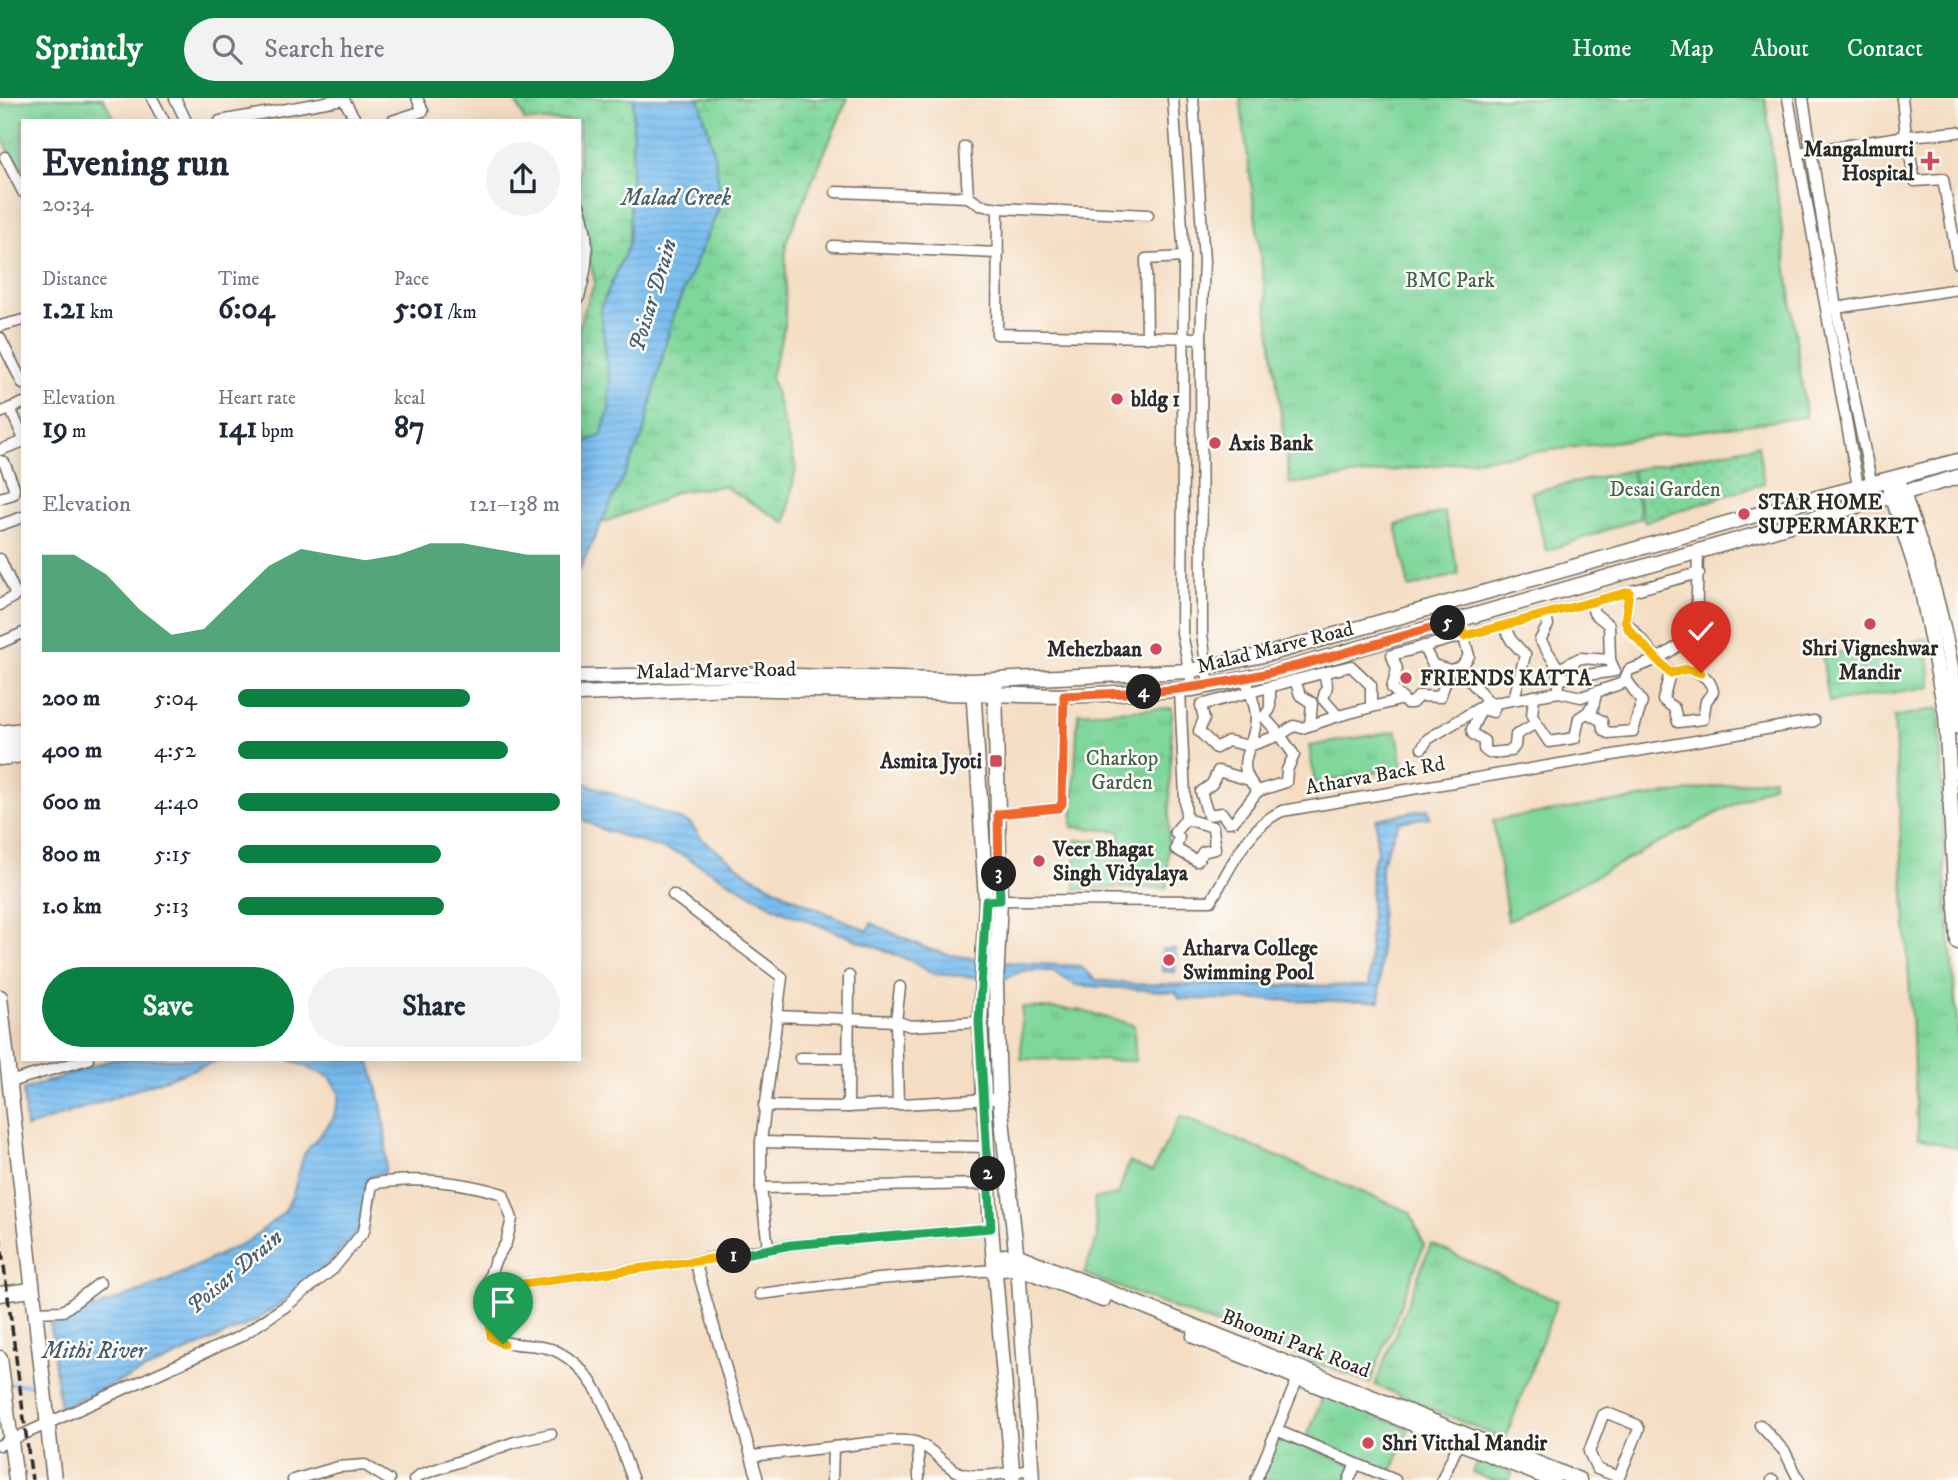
<!DOCTYPE html>
<html lang="en">
<head>
<meta charset="utf-8">
<style>
  :root { --surface:#fff; --page:#f2f2f3; --text:#1f2937; --muted:#747a83; --accent:#0b8043 }
  body { margin:0; font-family:"IM FELL DW Pica",serif; background:var(--page); color:var(--text); height:100vh; display:flex; flex-direction:column; font-size:26px; white-space:nowrap }
  * { box-sizing:border-box; margin:0 }
  p { font-size:23px; color:var(--muted) }
  .icon { flex:none; width:38px; height:38px; fill:none; stroke:currentColor; stroke-width:2; stroke-linecap:round; stroke-linejoin:round }
  .map { position:relative; flex:1; overflow:hidden }
  .drawer { position:absolute; left:21px; top:21px; width:560px; height:942px; display:flex; flex-direction:column; background:var(--surface); border-radius:0px; box-shadow:0 4px 18px #0003 }
  .drawer>* { flex:none }
  .pin { position:absolute; display:grid; place-items:center; width:60px; height:60px; color:#fff; margin:-72px -30px; border-radius:50% 50% 50% 0; rotate:-45deg; box-shadow:0 0 7px #0007 }
  .pin .icon { rotate:45deg }
  .km { position:absolute; width:35px; height:35px; margin:-18px; border-radius:50%; background:#222; color:#fff; font-size:19px; line-height:35px; text-align:center }
  .round { display:grid; place-items:center; flex:none; width:74px; height:74px; border-radius:37px; background:var(--page) }
  .overview { display:flex; align-items:center; justify-content:space-between; height:119px; padding:0 21px }
  h1 { font-size:38px; font-weight:700; line-height:52px }
  .stats { display:grid; grid-template-columns:repeat(3,1fr); gap:10px; height:119px; padding:7px 21px }
  .stats div { display:grid; align-content:center }
  .stats b { font-size:30px; font-weight:700 }
  .stats small { font-size:19px; font-weight:400 }
  .stats p { font-size:19px }
  .chart { height:196px; padding:14px 21px }
  .chart p { display:flex; justify-content:space-between }
  .chart svg { width:100%; height:126px; margin-top:7px; fill:var(--accent); opacity:.7 }
  .cta { display:flex; gap:14px; margin-top:auto; padding:14px 21px }
  .cta a { flex:1; height:80px; border-radius:42px; background:var(--accent); color:#fff; font-size:28px; font-weight:700; line-height:80px; text-align:center }
  .cta a+a { background:var(--page); color:var(--text) }
  ul { padding:0 21px; list-style:none; font-size:23px }
  li { display:grid; grid-template-columns:112px 84px 1fr; align-items:center; height:52px }
  li i { height:18px; border-radius:9px; background:var(--accent) }
  header { display:flex; align-items:center; gap:42px; box-sizing:border-box; height:98px; padding:0 35px; background:var(--accent); color:#fff }
  header strong { font-size:33px }
  nav { display:flex; gap:38px; margin-inline-start:auto; font-size:24px }
  .search { width:490px; height:63px; background:var(--page); display:flex; align-items:center; gap:18px; box-sizing:border-box; padding:0 24px; border-radius:38px; color:var(--muted); font-size:26px }
  .map>svg:first-child { display:block }
</style>
</head>
<body>
<header>
<strong>Sprintly</strong>
<div class="search"><svg class="icon" aria-label="search" viewBox="0 0 24 24"><circle cx="10" cy="10" r="6"/><path d="M15 15l6 6"/></svg>Search here</div>
<nav><a>Home</a><a>Map</a><a>About</a><a>Contact</a></nav>
</header>
<div class="map">
<svg width="1958" height="1382" viewBox="0 0 1958 1382">
  <defs>
    <pattern id="wetland-marsh" width="20" height="14" patternUnits="userSpaceOnUse" patternTransform="scale(1.75)"><rect width="20" height="14" fill="#80d79b"/><path d="M1 5h8M5 5V1M11 12h8M15 12V8" fill="none" stroke="#6fb986"/></pattern>
    <pattern id="park-tufts" width="24" height="20" patternUnits="userSpaceOnUse" patternTransform="scale(1.75)"><rect width="24" height="20" fill="#80d79b"/><path d="M3 7l-1-3M5 7V3M7 7l1-3M15 17l-1-3M17 17v-4M19 17l1-3" fill="none" stroke="#6fb986"/></pattern>
    <pattern id="garden-dots" width="8" height="8" patternUnits="userSpaceOnUse" patternTransform="scale(1.75)"><rect width="8" height="8" fill="#80d79b"/><path d="M2 2h.1M6 6h.1" fill="none" stroke="#6fb986" stroke-width="1.8" stroke-linecap="round"/></pattern>
    <pattern id="water-rules" width="6" height="5" patternUnits="userSpaceOnUse" patternTransform="scale(1.75)"><rect width="6" height="5" fill="#79bef0"/><path d="M0 2.5h6" fill="none" stroke="#69a3ce"/></pattern>
  </defs>
  <rect width="100%" height="100%" fill="#fdfcf7"/>
  <filter id="ink" filterUnits="userSpaceOnUse"><feTurbulence type="fractalNoise" baseFrequency=".0143" numOctaves="2"/><feDisplacementMap in="SourceGraphic" scale="14" xChannelSelector="R" yChannelSelector="G"/><feConvolveMatrix kernelMatrix="1 2 1 2 8 2 1 2 1" color-interpolation-filters="sRGB"/></filter>
  <filter id="wash" filterUnits="userSpaceOnUse"><feTurbulence type="fractalNoise" baseFrequency=".00686" numOctaves="4" result="noise"/><feDisplacementMap in="SourceGraphic" scale="28" xChannelSelector="R" yChannelSelector="G"/><feGaussianBlur stdDeviation="1.57" result="paint"/><feColorMatrix in="noise" values="0 0 0 0 0 0 0 0 0 0 0 0 0 0 0 0 0 1.4 0 .05"/><feComposite in="paint" operator="in"/></filter>
  <g filter="url(#wash)">
    <rect width="100%" height="100%" fill="#f4ddc2"/>
    <g fill="#80d79b" stroke="#568163" stroke-width="2">
      <polygon points="1774,680 1774,686 1508,823 1493,722"/>
      <polygon points="1180,1018 1410,1114 1424,1147 1370,1285 1084,1176 1097,1140 1094,1101 1118,1097 1129,1064 1152,1074"/>
    </g>
    <g fill="url(#wetland-marsh)" stroke="#568163" stroke-width="2">
      <polygon points="514,0 634,0 629,146 600,211 609,281 609,312 601,338 579,346 579,227 595,184 579,120 579,23 525,23"/>
      <polygon points="699,0 848,0 786,144 785,227 771,279 796,369 786,425 723,388 675,394 656,405 601,425 643,337 672,220 721,105 715,59"/>
    </g>
    <g fill="url(#park-tufts)" stroke="#568163" stroke-width="2">
      <polygon points="38,0 103,0 115,23 23,23 23,79 0,36 0,7"/>
      <polygon points="1240,0 1765,0 1806,319 1290,386"/>
      <polygon points="1631,372 1641,420 1546,453 1531,394"/>
      <polygon points="1444,414 1459,476 1409,490 1396,427"/>
      <polygon points="1927,541 1931,589 1829,604 1822,557"/>
      <polygon points="1172,610 1167,790 1120,790 1120,733 1072,729 1078,615"/>
      <polygon points="1939,610 1945,781 1958,937 1958,1050 1918,1040 1894,619"/>
      <polygon points="1397,633 1403,670 1315,685 1309,648"/>
      <polygon points="1075,742 1116,742 1116,790 1075,791"/>
      <polygon points="1022,909 1078,912 1134,927 1135,963 1021,961"/>
      <polygon points="1431,1146 1557,1203 1505,1342 1375,1287"/>
      <polygon points="1324,1296 1409,1331 1391,1375 1307,1339"/>
      <polygon points="1275,1335 1355,1368 1349,1382 1257,1382"/>
      <polygon points="1479,1358 1513,1374 1509,1382 1490,1382 1472,1374"/>
    </g>
    <polygon fill="url(#garden-dots)" stroke="#568163" stroke-width="2" points="1758,347 1764,385 1645,424 1631,372"/>
    <g fill="url(#water-rules)" stroke="#52748e" stroke-width="2">
      <polygon points="634,0 699,0 715,59 721,105 672,220 643,337 579,473 579,346 601,338 609,312 609,281 600,211 629,146"/>
      <polygon points="579,683 690,725 702,741 749,776 789,798 868,833 871,825 928,851 950,857 1014,865 1080,868 1096,882 1134,886 1369,888 1372,766 1377,755 1376,721 1428,711 1430,719 1399,724 1381,766 1380,903 1180,901 1176,894 1076,887 1051,873 1022,873 1004,881 933,876 909,862 780,812 680,756 601,731 579,720"/>
      <polygon points="1162,851 1176,851 1175,874 1162,873"/>
      <polygon points="113,961 223,961 26,1030 23,992"/>
      <path d="M289 961H369C381 999 389 1034 385 1074L368 1080 364 1091 371 1099 362 1128 324 1171 278 1207 253 1224 60 1310 50 1227 166 1183 250 1142 285 1113 293 1096 304 1056 333 1021 340 997 331 980Z"/>
    </g>
    <g fill="none" stroke-linecap="round" stroke-linejoin="round">
      <polyline stroke="#79bef0" stroke-width="3.5" points="9,1286 40,1287"/>
    </g>
  </g>
  <g filter="url(#ink)">
    <g fill="none" stroke-linecap="round" stroke-linejoin="round">
      <defs>
        <g id="minor">
          <polyline points="152,0 164,23"/>
          <polyline points="175,0 186,23"/>
          <polyline points="343,0 356,23"/>
          <polyline points="1173,0 1184,159 1182,535 1193,591"/>
          <polyline points="1193,0 1204,163 1201,240 1202,536 1209,588"/>
          <polyline points="1788,0 1861,405"/>
          <polyline points="1803,0 1836,210 1873,393"/>
          <polyline points="220,23 343,1"/>
          <polyline points="392,23 423,13 417,0"/>
          <polyline points="1958,34 1906,38 1915,83 1943,81 1958,165"/>
          <polyline points="965,49 968,99 980,107 998,110 997,236 1201,240"/>
          <polyline points="1804,54 1906,38 1902,0"/>
          <polyline points="5,59 23,94"/>
          <polyline points="836,94 968,99"/>
          <path d="M579 107C590 141 589 164 579 199"/>
          <polyline points="998,110 1148,117"/>
          <polyline points="833,148 998,155"/>
          <polyline points="1829,211 1958,191"/>
          <polyline points="0,228 23,222"/>
          <polyline points="0,240 23,286"/>
          <polyline points="1147,240 1146,161 1184,159"/>
          <polyline points="10,310 23,339"/>
          <polyline points="0,315 23,305"/>
          <polyline points="0,352 22,344 23,340"/>
          <polyline points="0,363 4,364 14,389 13,396 0,400"/>
          <polyline points="0,427 23,419"/>
          <polyline points="0,461 16,497 0,507"/>
          <polyline points="1629,494 1625,523 1670,575"/>
          <polyline points="1546,516 1548,527 1540,542 1559,571 1559,588"/>
          <polyline points="1459,521 1469,558 1461,569 1461,573 1491,606"/>
          <polyline points="1504,528 1511,542 1525,557 1514,601"/>
          <polyline points="0,545 23,535"/>
          <polyline points="1423,548 1433,567 1450,572"/>
          <polyline points="1461,569 1450,572 1440,599 1419,598 1412,605 1406,605 1392,590 1397,571 1392,557 1699,475"/>
          <polyline points="1559,571 1580,560 1610,562"/>
          <path d="M1687 571C1700 574 1711 580 1713 594L1706 603 1703 621 1678 624 1674 610 1663 602 1670 575Z"/>
          <polyline points="1324,575 1327,588 1323,601 1338,618 1403,601"/>
          <path d="M1245 580C1249 592 1256 606 1256 619 1256 651 1230 664 1258 693L1286 684 1287 672 1294 657 1280 637 1249 648 1228 643 1216 650 1199 633 1204 621 1201 607C1251 594 1301 580 1351 568L1371 587V607"/>
          <polyline points="1559,581 1615,573 1610,562 1609,527 1594,515 1591,504"/>
          <polyline points="1295,582 1300,597 1312,605 1310,627"/>
          <polyline points="1270,589 1270,611 1264,619 1280,637 1294,628 1302,630 1338,618"/>
          <polyline points="1180,592 1186,721 1175,734 1179,739 1176,751 1197,763 1203,754 1215,751 1213,729 1186,721"/>
          <polyline points="1596,596 1591,617 1602,623 1603,631 1608,635 1633,633 1642,604 1626,581"/>
          <polyline points="1534,598 1532,618 1549,644 1575,640 1579,620 1591,612 1590,610"/>
          <path d="M1536 625 1516 637 1515 648 1511 653 1489 655 1484 651V643L1473 636 1472 631 1483 607 1559 594 1581 599 1623 585 1629 572C1657 563 1673 553 1696 534L1698 454"/>
          <polyline points="1422,650 1428,641 1479,610 1493,614 1496,604"/>
          <polyline points="1246,681 1218,673 1212,686 1201,694 1208,717 1222,715 1228,724 1234,723 1258,693"/>
          <polyline points="998,716 1058,710 1062,706 1064,598"/>
          <polyline points="673,797 782,879 761,1044 761,1090 768,1150"/>
          <path d="M996 802 1211 803C1230 771 1247 729 1282 713L1814 623"/>
          <polyline points="776,918 896,923 910,928 980,924"/>
          <polyline points="800,960 848,960"/>
          <polyline points="9,984 88,961"/>
          <polyline points="898,1006 896,923 900,889"/>
          <polyline points="764,1008 848,1009 992,1001"/>
          <polyline points="848,1009 849,878"/>
          <polyline points="761,1044 987,1049"/>
          <polyline points="761,1090 988,1086"/>
          <polyline points="695,1163 791,1147 991,1130"/>
          <polyline points="485,1191 695,1163 758,1382"/>
          <polyline points="760,1196 878,1181 995,1172"/>
          <polyline points="34,1214 63,1213 100,1185"/>
          <polygon points="1607,1315 1637,1327 1639,1331 1619,1379 1597,1371 1589,1354 1603,1317"/>
          <polyline points="1760,1327 1785,1354 1799,1382"/>
          <polyline points="1276,1332 1395,1382"/>
          <polyline points="918,1346 919,1380"/>
          <path d="M0 1347 241 1238 286 1208 333 1171 364 1133 372 1086C417 1078 459 1083 503 1096L512 1121 506 1145 495 1163 485 1191 491 1239C511 1250 533 1244 554 1252 602 1273 615 1337 633 1382"/>
          <polyline points="752,1358 833,1349"/>
          <polyline points="293,1382 338,1369 365,1367 389,1382"/>
          <polyline points="414,1382 420,1377 515,1344 551,1336"/>
          <path d="M832 1382 833 1349C857 1347 885 1341 909 1343 930 1345 942 1367 960 1375 979 1382 1011 1374 1031 1371"/>
          <polyline points="1256,1382 1300,1275"/>
          <polyline points="1349,1382 1356,1366"/>
          <polyline points="1442,1382 1461,1340"/>
          <polyline points="1772,1382 1773,1382"/>
        </g>
        <g id="major">
          <path d="M1900 387C1927 464 1953 546 1958 629"/>
          <polyline points="1890,391 1920,483 1946,617 1958,844"/>
          <polyline points="579,579 731,576 972,583 1189,573 1272,555 1787,408 1958,363"/>
          <polyline points="973,587 986,803 980,924 991,1130 1013,1382"/>
          <polyline points="995,587 1000,802 996,887 999,993 1019,1181 1032,1382"/>
          <polyline points="579,596 733,590 1064,598 1193,591 1276,574 1958,379"/>
          <polyline points="0,635 23,632"/>
          <polyline points="0,648 23,644"/>
          <polyline points="0,660 23,657"/>
          <polyline points="0,899 54,1382"/>
          <polyline points="995,1159 1016,1157 1579,1382"/>
          <polyline points="995,1172 1017,1169 1103,1202"/>
          <polyline points="0,1196 32,1192"/>
          <polyline points="1194,1238 1553,1382"/>
          <polyline points="0,1260 16,1382"/>
        </g>
      </defs>
      <use href="#minor" stroke="#716960" stroke-width="13"/>
      <use href="#major" stroke="#716960" stroke-width="17"/>
      <use href="#minor" stroke="#fff" stroke-width="10"/>
      <use href="#major" stroke="#fff" stroke-width="14"/>
      <polyline stroke="#2b2b2b" stroke-width="3.5" stroke-dasharray="10 5" stroke-linecap="butt" points="0,1138 32,1382"/>
    </g>
  </g>
  <g fill="none" stroke-linecap="round" stroke-linejoin="round" filter="url(#ink)">
    <defs>
      <polyline id="split-1" points="503,1246 491,1239 485,1191 734,1158"/>
      <polyline id="split-2" points="734,1158 791,1147 991,1130 988,1076"/>
      <polyline id="split-3" points="988,1076 979,924 986,803 1000,802 999,776"/>
      <polyline id="split-4" points="999,776 998,716 1058,710 1062,706 1064,598 1144,594"/>
      <path id="split-5" d="M1144 594C1248 588 1348 553 1448 525"/>
      <polyline id="split-6" points="1448,525 1460,521 1464,538 1629,494 1625,523 1629,532 1670,575 1687,571 1701,575"/>
    </defs>
    <use href="#split-1" stroke="#fff" stroke-width="14"/>
    <use href="#split-2" stroke="#fff" stroke-width="14"/>
    <use href="#split-3" stroke="#fff" stroke-width="14"/>
    <use href="#split-4" stroke="#fff" stroke-width="14"/>
    <use href="#split-5" stroke="#fff" stroke-width="14"/>
    <use href="#split-6" stroke="#fff" stroke-width="14"/>
    <use href="#split-1" stroke="#f5b400" stroke-width="9"/>
    <use href="#split-2" stroke="#22a559" stroke-width="9"/>
    <use href="#split-3" stroke="#22a559" stroke-width="9"/>
    <use href="#split-4" stroke="#f0652b" stroke-width="9"/>
    <use href="#split-5" stroke="#f0652b" stroke-width="9"/>
    <use href="#split-6" stroke="#f5b400" stroke-width="9"/>
  </g>
  <g fill="#d1495b" stroke="#fdfcf7" stroke-width="2.5">
    <path d="M1926.5 52.5h7v7h7v7h-7v7h-7v-7h-7v-7h7z"/>
    <circle cx="1117" cy="301" r="7"/>
    <circle cx="1215" cy="345" r="7"/>
    <circle cx="1744" cy="416" r="7"/>
    <circle cx="1870" cy="526" r="7"/>
    <circle cx="1156" cy="551" r="7"/>
    <circle cx="1406" cy="580" r="7"/>
    <rect x="989" y="656" width="14" height="14" rx="3.5"/>
    <circle cx="1039" cy="763" r="7"/>
    <circle cx="1169" cy="862" r="7"/>
    <circle cx="1368" cy="1345" r="7"/>
  </g>
  <g text-anchor="middle" stroke-width="5" stroke-linejoin="round" paint-order="stroke">
    <g font-size="21" font-weight="bold" fill="#2b2b2b" stroke="#fdfcf7" text-anchor="start">
      <text x="1914" y="58" text-anchor="end">Mangalmurti<tspan x="1914" dy="24">Hospital</tspan></text>
      <text x="1131" y="308">bldg 1</text>
      <text x="1229" y="352">Axis Bank</text>
      <text x="1758" y="411">STAR HOME<tspan x="1758" dy="24">SUPERMARKET</tspan></text>
      <text x="1870" y="557" text-anchor="middle">Shri Vigneshwar<tspan x="1870" dy="24">Mandir</tspan></text>
      <text x="1142" y="558" text-anchor="end">Mehezbaan</text>
      <text x="1420" y="587">FRIENDS KATTA</text>
      <text x="982" y="670" text-anchor="end">Asmita Jyoti</text>
      <text x="1053" y="758">Veer Bhagat<tspan x="1053" dy="24">Singh Vidyalaya</tspan></text>
      <text x="1183" y="857">Atharva College<tspan x="1183" dy="24">Swimming Pool</tspan></text>
      <text x="1382" y="1352">Shri Vitthal Mandir</text>
    </g>
    <g font-size="21" fill="#445f4d" stroke="#fdfcf7">
      <text x="1450" y="189">BMC Park</text>
      <text x="1665" y="398">Desai Garden</text>
      <text x="1122" y="667">Charkop<tspan x="1122" dy="24">Garden</tspan></text>
    </g>
    <g font-size="21" fill="#2b2b2b" stroke="#fdfcf7">
      <text transform="translate(1275 549) rotate(-14)" y="7">Malad Marve Road</text>
      <text transform="translate(716 572) rotate(-1)" y="7">Malad Marve Road</text>
      <text transform="translate(1375 677) rotate(-10)" y="7">Atharva Back Rd</text>
      <text transform="translate(1296 1245) rotate(21)" y="7">Bhoomi Park Road</text>
    </g>
    <g font-size="23" font-style="italic" fill="#465e70" stroke="#fdfcf7">
      <text x="676" y="107">Malad Creek</text>
      <text transform="translate(652 197) rotate(-73)" y="8">Poisar Drain</text>
      <text transform="translate(234 1173) rotate(-40)" y="8">Poisar Drain</text>
      <text x="94" y="1260">Mithi River</text>
    </g>
  </g>
</svg>
<div class="pin" style="left:503px;top:1246px;background:#1e9e55"><svg class="icon" aria-label="arrive" viewBox="0 0 24 24"><path d="M6 21V4h12l-3 4 3 4H6"/></svg></div>
<div class="pin" style="left:1701px;top:575px;background:#d93025"><svg class="icon" aria-label="check" viewBox="0 0 24 24"><path d="M5 12l5 5 9-10"/></svg></div>
<b class="km" style="left:734px;top:1158px">1</b>
<b class="km" style="left:988px;top:1076px">2</b>
<b class="km" style="left:999px;top:776px">3</b>
<b class="km" style="left:1144px;top:594px">4</b>
<b class="km" style="left:1448px;top:525px">5</b>
<section class="drawer">
<div class="overview"><div><h1>Evening run</h1><p>20:34</p></div><a class="round"><svg class="icon" aria-label="share" viewBox="0 0 24 24"><path d="M12 15V3M7 8l5-5 5 5M5 13v7h14v-7"/></svg></a></div>
<div class="stats">
<div><p>Distance</p><b>1.21<small> km</small></b></div>
<div><p>Time</p><b>6:04</b></div>
<div><p>Pace</p><b>5:01<small> /km</small></b></div>
</div>
<div class="stats">
<div><p>Elevation</p><b>19<small> m</small></b></div>
<div><p>Heart rate</p><b>141<small> bpm</small></b></div>
<div><p>kcal</p><b>87</b></div>
</div>
<div class="chart"><p><span>Elevation</span>121–138 m</p>
<svg viewBox="0 0 160 44" preserveAspectRatio="none"><path d="M0 44V10L10 10L20 17L30 29L40 38L50 36L60 25L70 14L80 8L90 10L100 12L110 10L120 6L130 6L140 8L150 10L160 10V44z"/></svg>
</div>
<ul>
<li><b>200 m</b>5:04<i style="width:72%"></i></li>
<li><b>400 m</b>4:52<i style="width:84%"></i></li>
<li><b>600 m</b>4:40<i style="width:100%"></i></li>
<li><b>800 m</b>5:15<i style="width:63%"></i></li>
<li><b>1.0 km</b>5:13<i style="width:64%"></i></li>
</ul>
<div class="cta"><a>Save</a><a>Share</a></div>
</section>
</div>
</body>
</html>
